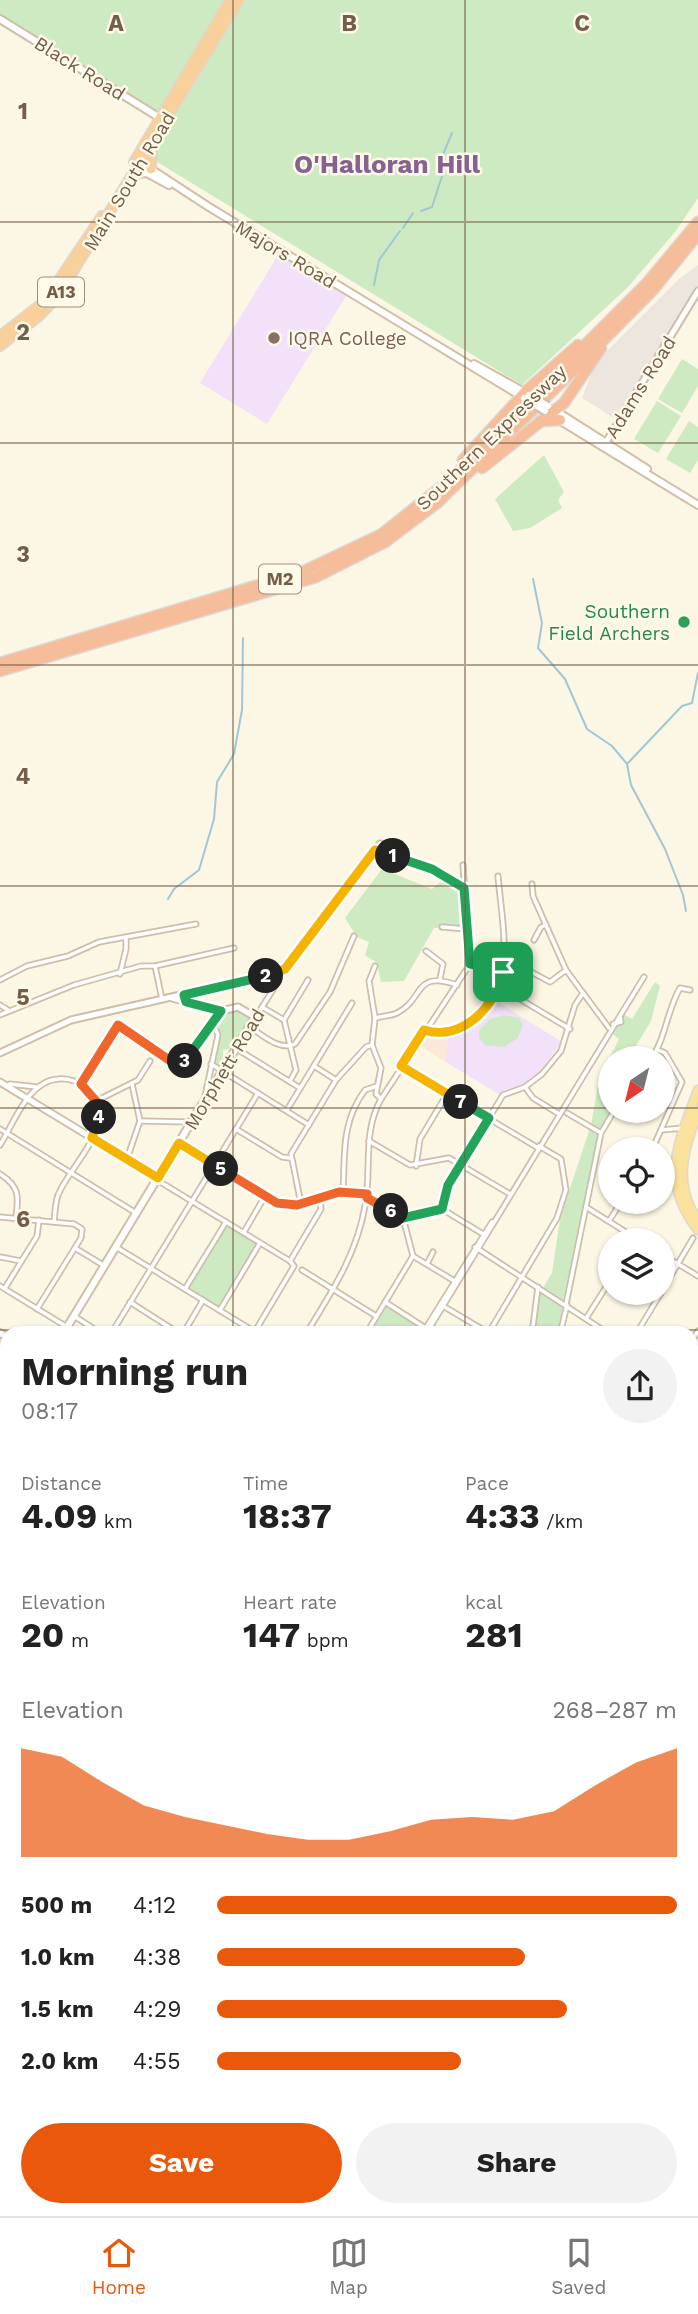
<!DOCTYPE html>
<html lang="en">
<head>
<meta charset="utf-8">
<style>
  :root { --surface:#fff; --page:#f2f2f2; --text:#222; --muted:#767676; --line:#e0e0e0; --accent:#ea580c }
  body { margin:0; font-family:"Work Sans",sans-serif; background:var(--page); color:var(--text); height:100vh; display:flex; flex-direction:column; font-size:26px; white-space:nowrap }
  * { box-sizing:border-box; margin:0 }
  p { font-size:23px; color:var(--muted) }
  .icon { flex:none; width:38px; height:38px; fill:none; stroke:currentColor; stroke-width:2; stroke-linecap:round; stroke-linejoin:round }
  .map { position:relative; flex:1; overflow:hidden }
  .drawer { position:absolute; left:0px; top:1326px; width:698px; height:891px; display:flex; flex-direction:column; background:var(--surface); border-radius:21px 21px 0 0; box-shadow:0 2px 5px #0004 }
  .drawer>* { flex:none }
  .needle { width:46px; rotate:215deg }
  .fabs { position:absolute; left:598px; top:1046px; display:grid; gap:14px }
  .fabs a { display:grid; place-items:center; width:77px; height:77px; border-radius:50%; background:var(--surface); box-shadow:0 2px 5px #0004; font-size:35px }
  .pin { position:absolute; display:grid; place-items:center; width:60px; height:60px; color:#fff; margin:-30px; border-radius:14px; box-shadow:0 4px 10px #0006 }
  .km { position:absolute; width:35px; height:35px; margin:-18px; border-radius:50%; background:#222; color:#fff; font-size:19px; line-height:35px; text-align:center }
  .round { display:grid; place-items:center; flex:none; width:74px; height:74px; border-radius:37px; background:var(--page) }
  .summary { display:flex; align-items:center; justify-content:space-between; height:119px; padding:0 21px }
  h1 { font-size:38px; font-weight:700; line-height:52px }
  .figures { display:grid; grid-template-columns:repeat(3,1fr); gap:10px; height:119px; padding:7px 21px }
  .figures div { display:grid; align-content:center }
  .figures b { font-size:35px; font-weight:700 }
  .figures small { font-size:19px; font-weight:400 }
  .figures p { font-size:19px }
  .chart { height:196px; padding:14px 21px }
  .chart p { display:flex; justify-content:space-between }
  .chart svg { width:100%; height:126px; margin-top:7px; fill:var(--accent); opacity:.7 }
  .cta { display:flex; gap:14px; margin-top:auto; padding:14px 21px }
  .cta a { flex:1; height:80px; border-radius:42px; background:var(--accent); color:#fff; font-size:28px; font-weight:700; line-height:80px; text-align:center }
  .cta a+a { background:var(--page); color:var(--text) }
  ul { padding:0 21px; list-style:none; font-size:23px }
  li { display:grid; grid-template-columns:112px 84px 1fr; align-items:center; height:52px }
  li i { height:18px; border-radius:9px; background:var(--accent) }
  .dock { display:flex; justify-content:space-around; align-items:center; height:98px; border-top:2px solid var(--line); background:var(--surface); font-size:19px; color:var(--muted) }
  .dock a { display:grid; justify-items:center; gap:4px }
  .dock .selected { color:var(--accent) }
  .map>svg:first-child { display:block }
</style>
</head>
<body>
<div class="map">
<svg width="698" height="2216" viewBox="0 0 698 2216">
  <rect width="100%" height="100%" fill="#fcf6e4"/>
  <g fill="#f4e8d2">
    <polygon points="0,1338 7,1342 7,1421 0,1432"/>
    <polygon points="7,1429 7,2210 402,2210 399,2216 0,2216 0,1440"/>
    <polygon points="698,1485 698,1653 691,1662 691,1497"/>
    <polygon points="698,1692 698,1896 691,1910 691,1698"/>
    <polygon points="429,2210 563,2210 561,2216 424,2216"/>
  </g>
  <polygon fill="#fde7d8" points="425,1033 448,1033 446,1062 417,1044"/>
  <polygon fill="#ece6de" points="698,265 698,291 619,421 582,398 596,362 679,279"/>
  <g fill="#f2e1f8">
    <polygon points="280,252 348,293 267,424 200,383"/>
    <polygon points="496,1001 562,1042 539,1073 526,1083 505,1090 500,1095 446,1062 448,1033 478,1020"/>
  </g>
  <g fill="#ceeac2">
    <polygon points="0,0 228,0 157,113 0,16"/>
    <polygon points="245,0 698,0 698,198 675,232 628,287 522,385 154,160 158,144"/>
    <polygon points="682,359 698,369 698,386 682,413 658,399"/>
    <polygon points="657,401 681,416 658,453 634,439"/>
    <polygon points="689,421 698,427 698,460 690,473 666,459"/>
    <polygon points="544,455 564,492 558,500 562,508 530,528 513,531 495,499"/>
    <polygon points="382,869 432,889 444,879 462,891 465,926 440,924 438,928 434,928 404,981 381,982 377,963 365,955 369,942 357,937 345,918"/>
    <polygon points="655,982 660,986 651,1021 628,1059 611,1059 612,1111 600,1130 591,1125 599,1079 619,1039 610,1032 614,1026 622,1025 623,1014 632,1019"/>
    <polygon points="236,1009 251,1018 232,1048 223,1050 223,1064 220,1068 213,1063 219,1031 218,1022 226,1012"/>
    <polygon points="504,1015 519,1018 523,1024 518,1038 504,1047 485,1045 479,1038 479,1030 490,1019"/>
    <polygon points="590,1128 599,1134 563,1300 543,1288 552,1273 560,1219"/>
    <polygon points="226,1226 258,1244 218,1308 189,1288"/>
    <polygon points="540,1290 566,1306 559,1333 534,1334"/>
    <polygon points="385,1306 422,1327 420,1333 378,1334 371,1327"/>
  </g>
  <polygon fill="#fcf5be" points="698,1907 698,2038 691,2047 691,1918"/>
  <polygon fill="#b8dae6" stroke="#9fc8d7" stroke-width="2" points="698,2038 698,2216 610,2216 613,2210 691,2210 691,2047"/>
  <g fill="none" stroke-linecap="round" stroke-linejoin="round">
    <g stroke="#9fc8d7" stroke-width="2">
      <polyline points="421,211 432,207 443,173 444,152 452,133"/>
      <polyline points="403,228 413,213"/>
      <polyline points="374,285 379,260 400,231"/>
      <polyline points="533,579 542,623 538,648 565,679 587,729 612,746 627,764 631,785 665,849 683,895 686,911"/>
      <polyline points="628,763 682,706 692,703 698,673"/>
      <polyline points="168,899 174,889 199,870 214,819 217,782 234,754 242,710 243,638"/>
    </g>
    <defs>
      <g id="minor">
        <polyline points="375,850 429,868 464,888"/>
        <polyline points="532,884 533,896 566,970 609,1028"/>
        <polyline points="442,927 467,929"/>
        <polyline points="538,932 534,940 541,927 546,925"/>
        <polyline points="426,951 443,964 440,979"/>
        <polyline points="505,962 520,966 550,982 566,970"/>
        <polyline points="470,964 503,972"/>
        <polyline points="155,966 162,999"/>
        <polyline points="120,974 126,949 126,937"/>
        <polyline points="0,980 27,966 68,956 99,942 196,924"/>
        <polyline points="500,987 570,1029"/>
        <polyline points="0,1005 8,1010"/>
        <polyline points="262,1007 284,1020"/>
        <polyline points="0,1015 74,985 141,966 155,966 234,948"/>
        <polyline points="256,1017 277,983"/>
        <path d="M375 1018C382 1016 391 1016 397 1013 425 999 413 970 457 985"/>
        <polyline points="284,1020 296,1070 290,1081"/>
        <polyline points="284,1020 308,980"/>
        <polyline points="613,1024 621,1022 620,1016 644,977"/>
        <path d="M250 1027C262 1035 279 1051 295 1044L330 992 354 936"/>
        <path d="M424 1030C437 1034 454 1031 466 1024 520 996 502 926 498 876"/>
        <polyline points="237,1049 300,1088"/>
        <path d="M651 1059C666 1038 667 1010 680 988L690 990"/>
        <polyline points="211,1064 309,1125"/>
        <polyline points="314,1066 336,1080"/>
        <polyline points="401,1066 538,1148"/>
        <polyline points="81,1084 118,1025 171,1062 180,1063 193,1053 221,1012"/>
        <polyline points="7,1086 10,1084 37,1087"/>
        <polyline points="525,1087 533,1098 559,1114"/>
        <polyline points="205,1096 218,1035 213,1024"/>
        <polyline points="381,1099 470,964 463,865"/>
        <polyline points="96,1101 138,1080 150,1061"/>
        <polyline points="287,1110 352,1003"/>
        <polyline points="567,1113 601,1133"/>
        <polyline points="140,1121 190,1122"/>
        <polyline points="0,1129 136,1213"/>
        <polyline points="236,1129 282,1157 290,1158"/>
        <polyline points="661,1130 684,1128"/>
        <polyline points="369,1141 410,1165 449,1158 510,1194"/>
        <polyline points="179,1143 277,1203 297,1205 339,1192 367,1194"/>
        <path d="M0 1145C14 1123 28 1081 58 1079 69 1078 80 1082 87 1090 120 1125 71 1163 58 1195 55 1203 55 1213 54 1222"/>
        <polyline points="652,1150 682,1082 665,1053 658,1050"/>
        <polyline points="127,1159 140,1121 132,1084"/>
        <polyline points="416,1166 420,1139 447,1094"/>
        <path d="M0 1174C19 1186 19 1196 16 1217"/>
        <polyline points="157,1180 290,1261"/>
        <path d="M343 1192C345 1155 341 1122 365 1090L377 1086"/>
        <polyline points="301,1204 291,1154 336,1080 366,1047 372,1045"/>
        <polyline points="586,1207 640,1241"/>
        <polyline points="442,1209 448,1185 503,1095 525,1087 542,1074 561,1051 575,1005 583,993"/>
        <polyline points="0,1217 74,1224 82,1229 81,1238 37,1309"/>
        <polyline points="403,1218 442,1209 483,1234"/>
        <polyline points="609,1221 621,1202"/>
        <polyline points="244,1232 265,1196"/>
        <polyline points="116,1247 255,1332"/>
        <polyline points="475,1247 609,1334"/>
        <polyline points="75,1248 103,1265"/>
        <polyline points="663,1255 698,1276"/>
        <polyline points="413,1256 456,1282"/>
        <polyline points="0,1257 21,1261"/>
        <polyline points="427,1264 433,1252"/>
        <polyline points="302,1270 376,1316"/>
        <polyline points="0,1286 67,1327"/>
        <polyline points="5,1288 37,1236 39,1220"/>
        <polyline points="185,1289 226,1222"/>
        <polyline points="663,1289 693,1238"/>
        <polyline points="130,1302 180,1334"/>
        <polyline points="385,1302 427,1329"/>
        <polyline points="566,1304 601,1133 614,1111"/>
        <polyline points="443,1306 487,1332"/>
        <polyline points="220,1310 260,1243"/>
        <polyline points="74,1316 102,1334"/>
        <polyline points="587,1317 611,1279"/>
        <polyline points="254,1333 294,1266 290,1261 321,1209 320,1199"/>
        <polyline points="111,1334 258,1093"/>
        <polyline points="183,1334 203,1300"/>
        <path d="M306 1334C331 1293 357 1254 365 1206 372 1169 362 1133 381 1099L376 1094 381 1068 372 1045 375 1018 369 981 375 966"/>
        <polyline points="366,1334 413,1256 403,1218 367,1198"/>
        <polyline points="422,1334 492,1222"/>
        <polyline points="426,1334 620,1016"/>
        <polyline points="488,1334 557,1218 566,1190 561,1159 539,1146"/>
        <polyline points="532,1334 538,1287"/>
        <polyline points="560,1334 567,1305"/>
        <polyline points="636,1334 661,1293"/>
        <polyline points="691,1342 698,1331"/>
        <polyline points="691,1387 698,1392"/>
        <polyline points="691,1435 698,1439"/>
        <polyline points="0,1447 7,1451"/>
        <polyline points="0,1502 7,1490"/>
        <polyline points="0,1526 7,1530"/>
        <polyline points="691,1553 698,1542"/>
        <polyline points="0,1590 7,1578"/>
        <polyline points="691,1611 698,1600"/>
        <polyline points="0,1619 7,1623"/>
        <polyline points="691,1657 698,1649"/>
        <polyline points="0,1679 7,1668"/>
        <polyline points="691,1682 698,1686"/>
        <polyline points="0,1684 7,1688"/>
        <polyline points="0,1704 7,1692"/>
        <polyline points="691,1731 698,1720"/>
        <polyline points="7,1760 0,1773 7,1822"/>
        <polyline points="691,1790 698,1779"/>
        <polyline points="691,1810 698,1814"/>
        <polyline points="691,1832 698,1821"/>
        <polyline points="691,1904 698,1891"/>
        <polyline points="0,1921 7,1909"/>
        <polyline points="0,1953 7,1958"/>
        <polyline points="0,1992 7,1981"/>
        <polyline points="0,2030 7,2034"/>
        <polyline points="0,2074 7,2079"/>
        <polyline points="0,2118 7,2106"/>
        <polyline points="0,2155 6,2145"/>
        <polyline points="0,2169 7,2173"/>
        <polyline points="68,2210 77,2216"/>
        <polyline points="114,2210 124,2216"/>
        <polyline points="275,2210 285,2216"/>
        <polyline points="465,2210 474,2216"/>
        <polyline points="556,2210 563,2215"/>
        <polyline points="91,2216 94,2210"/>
        <polyline points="397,2216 401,2210"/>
        <polyline points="491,2216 495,2210"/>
      </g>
      <g id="tertiary">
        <polyline points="605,444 698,291"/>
        <polyline points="172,998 221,1011 238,1007 255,1017"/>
        <polyline points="0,1053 71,1020 281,972 380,844"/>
        <polyline points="0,1082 158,1178"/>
        <polyline points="378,2210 388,2216"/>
        <polyline points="427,2216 432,2210"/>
      </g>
      <g id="secondary">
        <polyline points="0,19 160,118"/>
        <polyline points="137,160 209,207 524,398"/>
        <polyline points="133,180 138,174 147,173 169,185"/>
        <polyline points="474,364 526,393"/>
        <polyline points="553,409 647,469"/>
        <polyline points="559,420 698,505"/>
        <polyline points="0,1333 7,1337"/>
        <polyline points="63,1334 255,1017"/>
        <polyline points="0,1436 7,1425"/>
        <polyline points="0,1864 7,1869"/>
        <polyline points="0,1870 7,1874"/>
      </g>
      <g id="primary">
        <path d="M698 1090C678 1144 659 1180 698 1230"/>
        <path d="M698 1111C684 1151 672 1183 698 1221"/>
        <polyline points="691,1485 698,1474"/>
        <polyline points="246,2216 249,2210"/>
      </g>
      <g id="trunk">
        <polyline points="134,162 230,0"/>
        <polyline points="151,169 152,150"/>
        <polyline points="0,336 44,302 102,216"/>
        <polyline points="0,346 39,316 58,296 239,0"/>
      </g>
      <g id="motorway">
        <polyline points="540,421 560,420"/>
        <polyline points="463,460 527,390 578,345"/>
        <polyline points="482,468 564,403 601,348"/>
        <polyline points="0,663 302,572 382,534 451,479 647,283 698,222"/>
        <polyline points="0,671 316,577 385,542 437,503 572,372 653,290 698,234"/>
      </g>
    </defs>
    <use href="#minor" stroke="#cebeaa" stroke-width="7"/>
    <use href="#tertiary" stroke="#cebeaa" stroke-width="9"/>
    <use href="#secondary" stroke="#d1bfa7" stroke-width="10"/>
    <use href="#primary" stroke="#ded8d3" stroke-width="11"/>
    <use href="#trunk" stroke="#ded8d3" stroke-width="12"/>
    <use href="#motorway" stroke="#ded8d3" stroke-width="13"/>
    <use href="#minor" stroke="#fff" stroke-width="3.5"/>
    <use href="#tertiary" stroke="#fff" stroke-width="5"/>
    <use href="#secondary" stroke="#fff" stroke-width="6"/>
    <use href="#primary" stroke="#fbe29c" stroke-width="8"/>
    <use href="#trunk" stroke="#f8d09c" stroke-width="9"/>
    <use href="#motorway" stroke="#f6bd9b" stroke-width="10"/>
    <defs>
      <g id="rail">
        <polyline points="691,1670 698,1661"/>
        <polyline points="410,2216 415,2210"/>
      </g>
    </defs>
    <use href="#rail" stroke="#b9a2c6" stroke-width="4.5"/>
    <use href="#rail" stroke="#fff9ea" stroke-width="2" stroke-dasharray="5" stroke-linecap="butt"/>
    <defs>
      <g id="secondary-bridge">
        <polyline points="529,395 548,406"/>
        <polyline points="524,398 545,411"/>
      </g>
    </defs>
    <use href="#secondary-bridge" stroke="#d1bfa7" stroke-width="10" stroke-linecap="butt"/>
    <use href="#secondary-bridge" stroke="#fff" stroke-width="6"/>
  </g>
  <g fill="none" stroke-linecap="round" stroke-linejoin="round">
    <defs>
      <polyline id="split-1" points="393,856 432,869 464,888 470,964 503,972"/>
      <polyline id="split-2" points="266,976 285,969 375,850 393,856"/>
      <polyline id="split-3" points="185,1061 221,1011 186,1002 184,995 266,976"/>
      <polyline id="split-4" points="99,1117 96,1101 81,1084 118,1025 172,1062 185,1061"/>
      <polyline id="split-5" points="99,1117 92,1138 158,1178 179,1143 221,1169"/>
      <polyline id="split-6" points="221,1169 277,1203 297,1205 339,1192 367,1194 367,1198 391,1211"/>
      <polyline id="split-7" points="391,1211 403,1218 442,1209 448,1185 489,1118 461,1102"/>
      <path id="split-8" d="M461 1102 401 1066 424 1030C462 1042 496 1006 503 972"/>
    </defs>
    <use href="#split-1" stroke="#fff" stroke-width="14"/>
    <use href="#split-2" stroke="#fff" stroke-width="14"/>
    <use href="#split-3" stroke="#fff" stroke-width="14"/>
    <use href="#split-4" stroke="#fff" stroke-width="14"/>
    <use href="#split-5" stroke="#fff" stroke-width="14"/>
    <use href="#split-6" stroke="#fff" stroke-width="14"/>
    <use href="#split-7" stroke="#fff" stroke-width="14"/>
    <use href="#split-8" stroke="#fff" stroke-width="14"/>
    <use href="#split-1" stroke="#22a559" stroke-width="9"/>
    <use href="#split-2" stroke="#f5b400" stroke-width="9"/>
    <use href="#split-3" stroke="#22a559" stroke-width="9"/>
    <use href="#split-4" stroke="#f0652b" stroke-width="9"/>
    <use href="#split-5" stroke="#f5b400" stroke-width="9"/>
    <use href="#split-6" stroke="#f0652b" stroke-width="9"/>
    <use href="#split-7" stroke="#22a559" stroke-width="9"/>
    <use href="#split-8" stroke="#f5b400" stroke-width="9"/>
  </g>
  <path fill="none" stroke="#755e49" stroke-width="2" stroke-opacity="0.55" d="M233 0V1334M465 0V1334M0 222H698M0 443H698M0 665H698M0 886H698M0 1108H611M663 1108H698M0 1330H698M0 1551H7M691 1551H698M0 1773H7M691 1773H698M0 1994H7M691 1994H698M233 2210V2216M465 2210V2216"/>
  <circle fill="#8d6e63" stroke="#fff9ea" stroke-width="2.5" cx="274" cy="338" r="7"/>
  <circle fill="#2e9e5b" stroke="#fff9ea" stroke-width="2.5" cx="684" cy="622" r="7"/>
  <g text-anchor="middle" stroke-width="5" stroke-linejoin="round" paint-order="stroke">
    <g fill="#fff9ea" stroke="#9e8c79" stroke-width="2">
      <rect x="38" y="277.5" width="46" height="29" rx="5"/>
      <rect x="259" y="564.5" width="42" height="29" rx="5"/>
    </g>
    <g font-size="18" font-weight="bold" fill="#755e49">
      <text x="61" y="298">A13</text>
      <text x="280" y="585">M2</text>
    </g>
    <g font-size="19" fill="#755e49" stroke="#fff9ea">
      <text transform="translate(80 68) rotate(32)" y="7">Black Road</text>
      <text transform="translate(129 181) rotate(-59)" y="7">Main South Road</text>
      <text transform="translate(286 254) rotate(31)" y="7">Majors Road</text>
      <text transform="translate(640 387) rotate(-58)" y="7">Adams Road</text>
      <text transform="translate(491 437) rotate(-44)" y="7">Southern Expressway</text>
      <text transform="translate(224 1069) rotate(-59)" y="7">Morphett Road</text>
    </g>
    <g font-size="19" fill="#785e54" stroke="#fff9ea" text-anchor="start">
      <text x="288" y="345">IQRA College</text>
    </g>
    <g font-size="19" fill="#27864d" stroke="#fff9ea" text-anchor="end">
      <text x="670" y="618">Southern<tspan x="670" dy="22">Field Archers</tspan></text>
    </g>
    <g font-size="26" font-weight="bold" fill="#876191" stroke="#fff9ea">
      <text x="387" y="173">O'Halloran Hill</text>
    </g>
  </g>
  <g font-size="23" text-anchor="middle" font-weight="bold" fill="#755e49" stroke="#fff9ea" stroke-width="5" stroke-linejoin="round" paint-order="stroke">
    <text x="116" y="31">A</text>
    <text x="349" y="31">B</text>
    <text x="582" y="31">C</text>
    <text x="23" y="119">1</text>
    <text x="23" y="340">2</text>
    <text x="23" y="562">3</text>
    <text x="23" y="784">4</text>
    <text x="23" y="1005">5</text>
    <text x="23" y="1227">6</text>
  </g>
</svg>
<div class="fabs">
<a><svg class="needle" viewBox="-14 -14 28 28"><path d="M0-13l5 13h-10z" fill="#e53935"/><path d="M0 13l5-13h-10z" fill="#767676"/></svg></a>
<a><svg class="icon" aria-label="locate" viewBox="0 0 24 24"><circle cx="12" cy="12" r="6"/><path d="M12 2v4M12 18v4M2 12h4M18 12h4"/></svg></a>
<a><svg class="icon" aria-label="layers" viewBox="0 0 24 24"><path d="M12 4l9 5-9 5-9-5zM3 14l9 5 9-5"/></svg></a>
</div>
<div class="pin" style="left:503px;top:972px;background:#1e9e55"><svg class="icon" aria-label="arrive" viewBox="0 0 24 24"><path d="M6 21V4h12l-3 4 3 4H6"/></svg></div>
<b class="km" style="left:393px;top:856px">1</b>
<b class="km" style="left:266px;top:976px">2</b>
<b class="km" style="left:185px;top:1061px">3</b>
<b class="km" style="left:99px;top:1117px">4</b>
<b class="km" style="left:221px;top:1169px">5</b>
<b class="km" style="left:391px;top:1211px">6</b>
<b class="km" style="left:461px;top:1102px">7</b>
<section class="drawer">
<div class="summary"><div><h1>Morning run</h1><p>08:17</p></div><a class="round"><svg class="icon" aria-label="share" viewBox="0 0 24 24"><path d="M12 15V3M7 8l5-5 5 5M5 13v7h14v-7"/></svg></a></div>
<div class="figures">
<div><p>Distance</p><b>4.09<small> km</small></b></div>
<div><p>Time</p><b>18:37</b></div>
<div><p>Pace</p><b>4:33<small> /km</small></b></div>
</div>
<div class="figures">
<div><p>Elevation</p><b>20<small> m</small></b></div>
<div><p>Heart rate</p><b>147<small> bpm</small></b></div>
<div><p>kcal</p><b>281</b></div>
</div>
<div class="chart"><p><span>Elevation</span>268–287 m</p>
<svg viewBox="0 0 160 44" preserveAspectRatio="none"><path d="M0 44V6L10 9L20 18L30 26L40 30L50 33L60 36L70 38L80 38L90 35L100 31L110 30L120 31L130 28L140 19L150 11L160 6V44z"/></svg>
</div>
<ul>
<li><b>500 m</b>4:12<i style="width:100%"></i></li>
<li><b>1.0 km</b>4:38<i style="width:67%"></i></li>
<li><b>1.5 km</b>4:29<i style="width:76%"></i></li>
<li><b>2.0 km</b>4:55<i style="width:53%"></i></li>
</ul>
<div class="cta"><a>Save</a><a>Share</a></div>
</section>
</div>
<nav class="dock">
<a class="selected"><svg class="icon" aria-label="home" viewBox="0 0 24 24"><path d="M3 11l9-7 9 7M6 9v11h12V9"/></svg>Home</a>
<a><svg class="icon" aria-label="map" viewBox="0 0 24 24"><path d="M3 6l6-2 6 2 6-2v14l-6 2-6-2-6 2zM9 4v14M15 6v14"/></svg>Map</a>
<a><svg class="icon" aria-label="saved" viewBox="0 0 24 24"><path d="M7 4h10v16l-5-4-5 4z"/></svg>Saved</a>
</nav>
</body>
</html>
